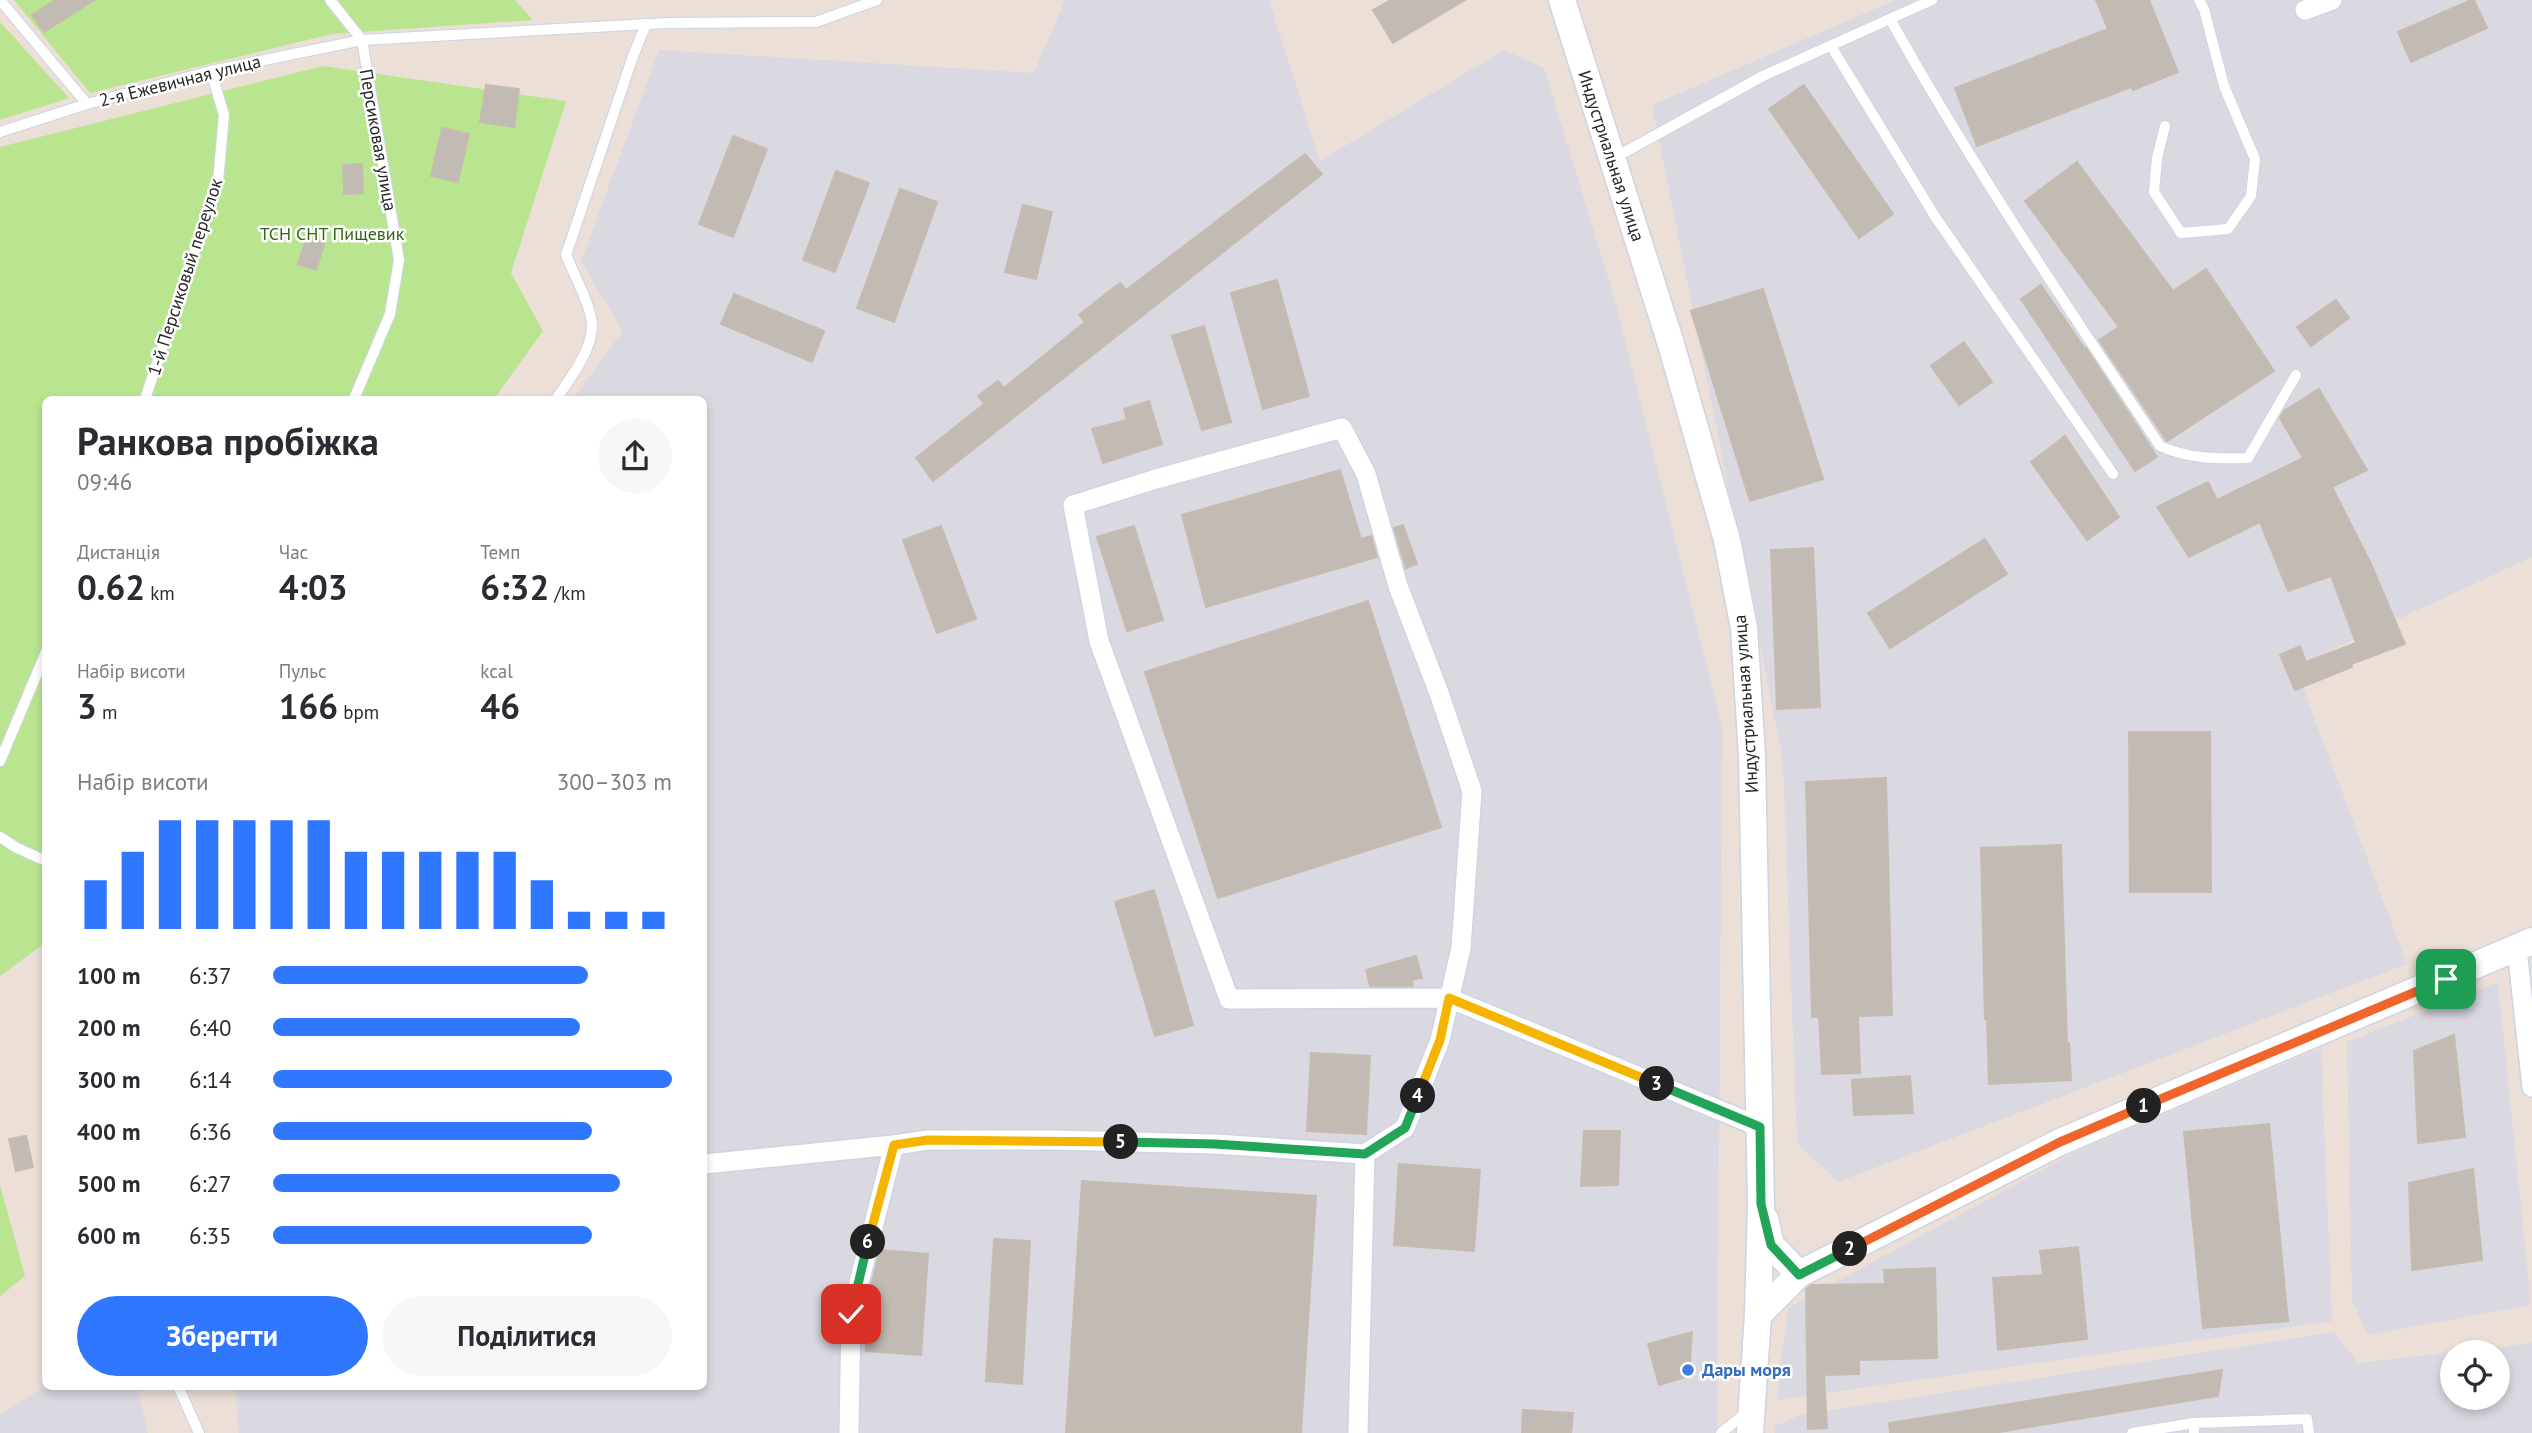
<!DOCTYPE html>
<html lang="uk">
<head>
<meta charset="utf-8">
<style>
  :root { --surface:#fff; --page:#f7f7f7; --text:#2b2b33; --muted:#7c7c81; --accent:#3077ff }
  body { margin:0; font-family:"PT Sans",sans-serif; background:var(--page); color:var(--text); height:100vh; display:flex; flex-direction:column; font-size:26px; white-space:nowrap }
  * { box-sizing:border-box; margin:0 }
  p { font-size:23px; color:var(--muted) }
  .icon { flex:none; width:38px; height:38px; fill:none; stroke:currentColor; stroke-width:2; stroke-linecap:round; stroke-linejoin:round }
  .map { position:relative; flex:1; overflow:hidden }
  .drawer { position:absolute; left:42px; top:396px; width:665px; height:994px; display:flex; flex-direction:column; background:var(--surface); border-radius:10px; box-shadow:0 4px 10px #0003 }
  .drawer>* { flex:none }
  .buttons { position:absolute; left:2440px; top:1340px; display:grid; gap:14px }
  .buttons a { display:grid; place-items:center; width:70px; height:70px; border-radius:50%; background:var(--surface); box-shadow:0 4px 10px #0003; font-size:35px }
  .pin { position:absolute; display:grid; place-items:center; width:60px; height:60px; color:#fff; margin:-30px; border-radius:14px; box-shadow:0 4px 10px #0006 }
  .km { position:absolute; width:35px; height:35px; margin:-18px; border-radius:50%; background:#222; color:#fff; font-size:19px; line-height:35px; text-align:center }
  .round { display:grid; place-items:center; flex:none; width:74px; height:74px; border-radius:37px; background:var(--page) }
  .overview { display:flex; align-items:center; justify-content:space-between; height:119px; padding:0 35px }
  h1 { font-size:38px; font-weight:600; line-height:52px }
  .figures { display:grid; grid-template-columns:repeat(3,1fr); gap:10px; height:119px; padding:7px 35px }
  .figures div { display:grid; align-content:center }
  .figures b { font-size:35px; font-weight:600 }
  .figures small { font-size:19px; font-weight:400 }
  .figures p { font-size:19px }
  .chart { height:196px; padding:14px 35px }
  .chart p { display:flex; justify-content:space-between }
  .chart svg { width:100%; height:126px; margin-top:7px; stroke:var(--accent); stroke-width:6 }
  .button { display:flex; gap:14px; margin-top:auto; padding:14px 35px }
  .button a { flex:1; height:80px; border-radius:42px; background:var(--accent); color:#fff; font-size:28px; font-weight:600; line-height:80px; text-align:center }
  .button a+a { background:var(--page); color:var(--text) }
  ul { padding:0 35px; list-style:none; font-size:23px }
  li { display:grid; grid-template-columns:112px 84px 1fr; align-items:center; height:52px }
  li i { height:18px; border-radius:9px; background:var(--accent) }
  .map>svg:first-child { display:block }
</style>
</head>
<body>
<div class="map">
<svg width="2532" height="1433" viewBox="0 0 2532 1433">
  <rect width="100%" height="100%" fill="#ebdfd7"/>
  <g fill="#dad9e2" fill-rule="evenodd">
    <polygon points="1065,0 1269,0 1320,161 1504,50 1544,68 1614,297 1722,726 1717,1433 239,1433 235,1386 704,1386 704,399 573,399 623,331 581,262 659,50 1034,73"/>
    <polygon points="1896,0 2532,0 2532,557 2295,667 2407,964 1838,1182 1797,1143 1783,760 1652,105"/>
    <polygon points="2498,982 2531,1305 2368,1335 2352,1300 2347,1042"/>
    <polygon points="2321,1048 2332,1321 1777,1400 1788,1308 2081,1149"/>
    <path d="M2334 1332 2358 1363 2532 1343V1433H1775V1426L1800 1415ZM2452 1353H2497V1398H2452Z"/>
    <polygon points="47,1386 137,1386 148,1433 0,1433 0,1414"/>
  </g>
  <g fill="#bae590">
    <polygon points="14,0 515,0 533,20 332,34 90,93"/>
    <polygon points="0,22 69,98 0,120"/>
    <polygon points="323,66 566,101 511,273 543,331 494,399 46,399 45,943 0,976 0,147"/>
    <polygon points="0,1185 25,1276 0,1296"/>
  </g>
  <g fill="#c2bbb3" stroke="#c6bbb1" stroke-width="2">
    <polygon points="55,0 94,0 44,32 32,15"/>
    <polygon points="1391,0 1465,0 1393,43 1373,10"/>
    <polygon points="2096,0 2149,0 2178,72 2133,90 2131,87 1977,146 1955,88 2108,29"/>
    <polygon points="2471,0 2474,0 2487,28 2411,62 2398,32"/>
    <polygon points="486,85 519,89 514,127 480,122"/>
    <polygon points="1804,85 1893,214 1859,238 1769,109"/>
    <polygon points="442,128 469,134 458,182 431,176"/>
    <polygon points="733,136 767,149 733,237 699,224"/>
    <polygon points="1305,154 1322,174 933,481 916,458 984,404 978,396 998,381 1004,388 1085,322 1079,315 1120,283 1126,290"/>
    <polygon points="2077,162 2173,291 2206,269 2274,371 2167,441 2099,340 2119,327 2025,201"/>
    <polygon points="362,164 363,193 344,194 343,165"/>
    <polygon points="836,171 869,183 835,272 803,260"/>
    <polygon points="900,189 937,202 894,322 857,308"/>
    <polygon points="1023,205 1052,212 1036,279 1005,272"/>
    <polygon points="307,236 325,242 316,270 298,264"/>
    <polygon points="1277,280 1309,396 1263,409 1231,293"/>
    <polygon points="2041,285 2085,349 2086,348 2157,457 2135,471 2021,299"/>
    <polygon points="1763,289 1823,479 1750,501 1691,311"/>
    <polygon points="734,294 824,331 812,362 721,324"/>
    <polygon points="2336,300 2349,318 2311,346 2297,327"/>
    <polygon points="1204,326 1231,422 1202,430 1172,336"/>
    <polygon points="1964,342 1992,382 1959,405 1931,366"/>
    <polygon points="2319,389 2367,470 2332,487 2371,564 2405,644 2351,664 2352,667 2295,690 2280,655 2300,646 2306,662 2356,643 2331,576 2288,591 2260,522 2189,557 2157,507 2208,482 2217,500 2303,458 2280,418 2284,411"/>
    <polygon points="1149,401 1162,444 1103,463 1092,429 1127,420 1124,409"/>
    <polygon points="2065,436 2119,517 2087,540 2031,462"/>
    <polygon points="1340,470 1361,539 1371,536 1377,557 1206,607 1182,515"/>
    <polygon points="1403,525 1417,564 1406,568 1394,528"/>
    <polygon points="941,526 976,619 937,633 903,540"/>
    <polygon points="1134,526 1163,620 1127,631 1097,537"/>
    <polygon points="1985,539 2007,574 1890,648 1868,613"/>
    <polygon points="1813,548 1820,707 1777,709 1771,550"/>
    <polygon points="1368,601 1441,827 1218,898 1145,672"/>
    <polygon points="2129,732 2210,732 2211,892 2130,892"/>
    <polygon points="1886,778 1892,1015 1858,1016 1860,1073 1822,1074 1819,1017 1812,1017 1806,782"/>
    <polygon points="2061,845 2067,1043 2069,1043 2071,1080 1989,1084 1987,1019 1985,1019 1981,848"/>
    <polygon points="1154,890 1193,1025 1155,1036 1115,902"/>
    <polygon points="1416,956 1422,978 1412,980 1413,986 1370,986 1366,970"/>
    <polygon points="2454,1035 2465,1137 2418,1143 2414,1051"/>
    <polygon points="1311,1053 1370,1056 1366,1134 1307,1131"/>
    <polygon points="1910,1076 1913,1113 1854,1115 1852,1080"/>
    <polygon points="2269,1124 2288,1321 2203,1328 2184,1132"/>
    <polygon points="1584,1131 1620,1131 1618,1185 1581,1186"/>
    <polygon points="26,1136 33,1167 16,1171 9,1139"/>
    <polygon points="1399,1164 1480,1170 1474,1251 1394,1245"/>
    <polygon points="2473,1169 2482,1260 2412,1270 2409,1183"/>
    <polygon points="1082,1181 1316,1196 1301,1433 1066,1433"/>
    <polygon points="994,1239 1030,1241 1022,1384 986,1381"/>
    <polygon points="2078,1247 2087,1339 1998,1350 1993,1278 2043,1275 2040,1251"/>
    <polygon points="880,1250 928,1254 921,1355 866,1351 871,1286"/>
    <polygon points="1935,1268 1937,1358 1859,1360 1859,1374 1824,1375 1827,1428 1808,1429 1806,1289 1811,1285 1885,1284 1884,1270"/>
    <polygon points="1692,1332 1689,1376 1659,1385 1648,1344"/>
    <polygon points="2222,1370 2218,1396 1993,1433 1890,1433 1889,1423"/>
    <polygon points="1523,1410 1573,1413 1571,1433 1522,1433"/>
  </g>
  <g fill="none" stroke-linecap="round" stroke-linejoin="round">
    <defs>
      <g id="lane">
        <polyline points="0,0 87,104"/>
        <polyline points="330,0 362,40 399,260 390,314 354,399"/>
        <path d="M1890 19C1972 166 2067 306 2160 446 2189 459 2217 459 2248 458L2296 375"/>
        <polyline points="1831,46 1936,218 2113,474"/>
        <polyline points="2165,126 2157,158 2154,192 2181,233 2228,229 2251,196 2255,159 2224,86 2204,9 2199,0"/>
        <polyline points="0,132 87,104 211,71 362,40 667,23 816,22 877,0"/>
        <polyline points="1614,158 1763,76 1932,0"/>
        <polyline points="145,399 218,181 224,115 211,71"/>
        <path d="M556 399C570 379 591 352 592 327 593 310 573 272 566 255L633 56 646 24"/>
        <polyline points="0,761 46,652"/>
        <polyline points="0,837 17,848 46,861"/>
        <polyline points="178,1386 199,1433"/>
        <polyline points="1721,1433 1746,1413"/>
        <polyline points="2132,1433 2194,1423"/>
        <polyline points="2194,1433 2194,1423 2307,1419 2309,1433"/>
      </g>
      <g id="street">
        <polyline points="2305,10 2332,0"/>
        <polyline points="2517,949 2532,1087"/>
        <polyline points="894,1145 928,1140 1054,1140 1215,1144 1365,1154 1405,1128 1440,1040 1461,948 1472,791 1439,693 1398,586 1366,474 1342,428 1156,479 1073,505 1099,641 1229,999 1449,998 1760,1127"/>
        <polyline points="704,1164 894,1145 851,1314 849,1433"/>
        <polyline points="1358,1433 1365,1154"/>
      </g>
      <g id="secondary">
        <polyline points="1562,0 1671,344 1727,540 1744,628 1752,756 1761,1204 1758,1315 1750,1433"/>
        <polyline points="1765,1219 1771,1245 1799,1274"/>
        <polyline points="1758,1315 1799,1274 2060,1142 2532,941"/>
      </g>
    </defs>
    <use href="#lane" stroke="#cdd4e2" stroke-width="12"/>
    <use href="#street" stroke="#cdd4e2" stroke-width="22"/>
    <use href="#secondary" stroke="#cdd4e2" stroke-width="29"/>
    <use href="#lane" stroke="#fff" stroke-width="10"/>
    <use href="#street" stroke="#fff" stroke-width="19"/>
    <use href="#secondary" stroke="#fff" stroke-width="26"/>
  </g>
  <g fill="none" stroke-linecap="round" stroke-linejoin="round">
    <defs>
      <polyline id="split-1" points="2144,1106 2446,979"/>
      <polyline id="split-2" points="1850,1249 2060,1142 2144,1106"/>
      <polyline id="split-3" points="1657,1084 1760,1127 1761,1204 1771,1245 1799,1275 1850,1249"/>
      <polyline id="split-4" points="1418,1096 1440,1040 1449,998 1657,1084"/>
      <polyline id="split-5" points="1121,1142 1215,1144 1365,1154 1405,1128 1418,1096"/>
      <polyline id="split-6" points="868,1242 894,1145 928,1140 1121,1142"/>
      <polyline id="split-7" points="851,1314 868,1242"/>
    </defs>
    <use href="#split-1" stroke="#fff" stroke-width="14"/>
    <use href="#split-2" stroke="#fff" stroke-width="14"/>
    <use href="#split-3" stroke="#fff" stroke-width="14"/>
    <use href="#split-4" stroke="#fff" stroke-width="14"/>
    <use href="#split-5" stroke="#fff" stroke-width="14"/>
    <use href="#split-6" stroke="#fff" stroke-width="14"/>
    <use href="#split-7" stroke="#fff" stroke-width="14"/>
    <use href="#split-1" stroke="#f0652b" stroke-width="9"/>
    <use href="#split-2" stroke="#f0652b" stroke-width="9"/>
    <use href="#split-3" stroke="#22a559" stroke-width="9"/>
    <use href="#split-4" stroke="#f5b400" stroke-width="9"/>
    <use href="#split-5" stroke="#22a559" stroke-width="9"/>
    <use href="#split-6" stroke="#f5b400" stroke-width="9"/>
    <use href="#split-7" stroke="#22a559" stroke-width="9"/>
  </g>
  <circle fill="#3f7fe0" stroke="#fff" stroke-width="2.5" cx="1688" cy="1370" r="7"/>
  <g text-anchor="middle" stroke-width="5" stroke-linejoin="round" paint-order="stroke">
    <g font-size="18" fill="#272727" stroke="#fff">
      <text transform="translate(180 81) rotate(-14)" y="6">2-я Ежевичная улица</text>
      <text transform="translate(378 140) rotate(80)" y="6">Персиковая улица</text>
      <text transform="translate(1611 156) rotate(72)" y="6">Индустриальная улица</text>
      <text transform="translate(185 277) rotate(-72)" y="6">1-й Персиковый переулок</text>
      <text transform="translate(1746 704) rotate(-94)" y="6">Индустриальная улица</text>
    </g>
    <g font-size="18" fill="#326615" stroke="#fff">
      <text x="332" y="240">ТСН СНТ Пищевик</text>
    </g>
    <g font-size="18" font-weight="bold" fill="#366cbe" stroke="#fff" text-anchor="start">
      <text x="1702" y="1376">Дары моря</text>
    </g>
  </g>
</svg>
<div class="buttons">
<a><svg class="icon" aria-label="locate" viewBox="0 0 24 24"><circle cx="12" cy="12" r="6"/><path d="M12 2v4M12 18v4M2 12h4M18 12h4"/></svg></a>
</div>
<div class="pin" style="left:2446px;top:979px;background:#1e9e55"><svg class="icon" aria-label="arrive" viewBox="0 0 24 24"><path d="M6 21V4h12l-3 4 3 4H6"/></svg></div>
<div class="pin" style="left:851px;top:1314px;background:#d93025"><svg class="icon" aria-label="check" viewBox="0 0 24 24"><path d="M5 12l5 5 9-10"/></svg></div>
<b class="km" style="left:2144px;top:1106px">1</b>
<b class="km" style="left:1850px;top:1249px">2</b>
<b class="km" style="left:1657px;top:1084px">3</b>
<b class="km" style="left:1418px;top:1096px">4</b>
<b class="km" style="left:1121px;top:1142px">5</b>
<b class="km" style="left:868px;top:1242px">6</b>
<section class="drawer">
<div class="overview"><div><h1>Ранкова пробіжка</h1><p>09:46</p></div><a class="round"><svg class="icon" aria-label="share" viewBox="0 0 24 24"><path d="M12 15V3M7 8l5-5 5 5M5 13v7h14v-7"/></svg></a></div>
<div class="figures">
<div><p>Дистанція</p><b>0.62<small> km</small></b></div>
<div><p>Час</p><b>4:03</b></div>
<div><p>Темп</p><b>6:32<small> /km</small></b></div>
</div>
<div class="figures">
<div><p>Набір висоти</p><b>3<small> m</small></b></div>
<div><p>Пульс</p><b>166<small> bpm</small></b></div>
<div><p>kcal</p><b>46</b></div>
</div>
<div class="chart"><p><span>Набір висоти</span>300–303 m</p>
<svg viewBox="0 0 160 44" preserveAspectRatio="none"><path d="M5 44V27M15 44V17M25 44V6M35 44V6M45 44V6M55 44V6M65 44V6M75 44V17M85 44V17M95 44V17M105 44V17M115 44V17M125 44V27M135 44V38M145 44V38M155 44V38"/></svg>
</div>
<ul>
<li><b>100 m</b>6:37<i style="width:79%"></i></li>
<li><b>200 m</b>6:40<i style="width:77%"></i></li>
<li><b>300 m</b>6:14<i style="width:100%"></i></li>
<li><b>400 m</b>6:36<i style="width:80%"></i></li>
<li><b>500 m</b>6:27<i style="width:87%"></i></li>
<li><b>600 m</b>6:35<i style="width:80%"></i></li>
</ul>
<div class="button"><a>Зберегти</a><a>Поділитися</a></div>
</section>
</div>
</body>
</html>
